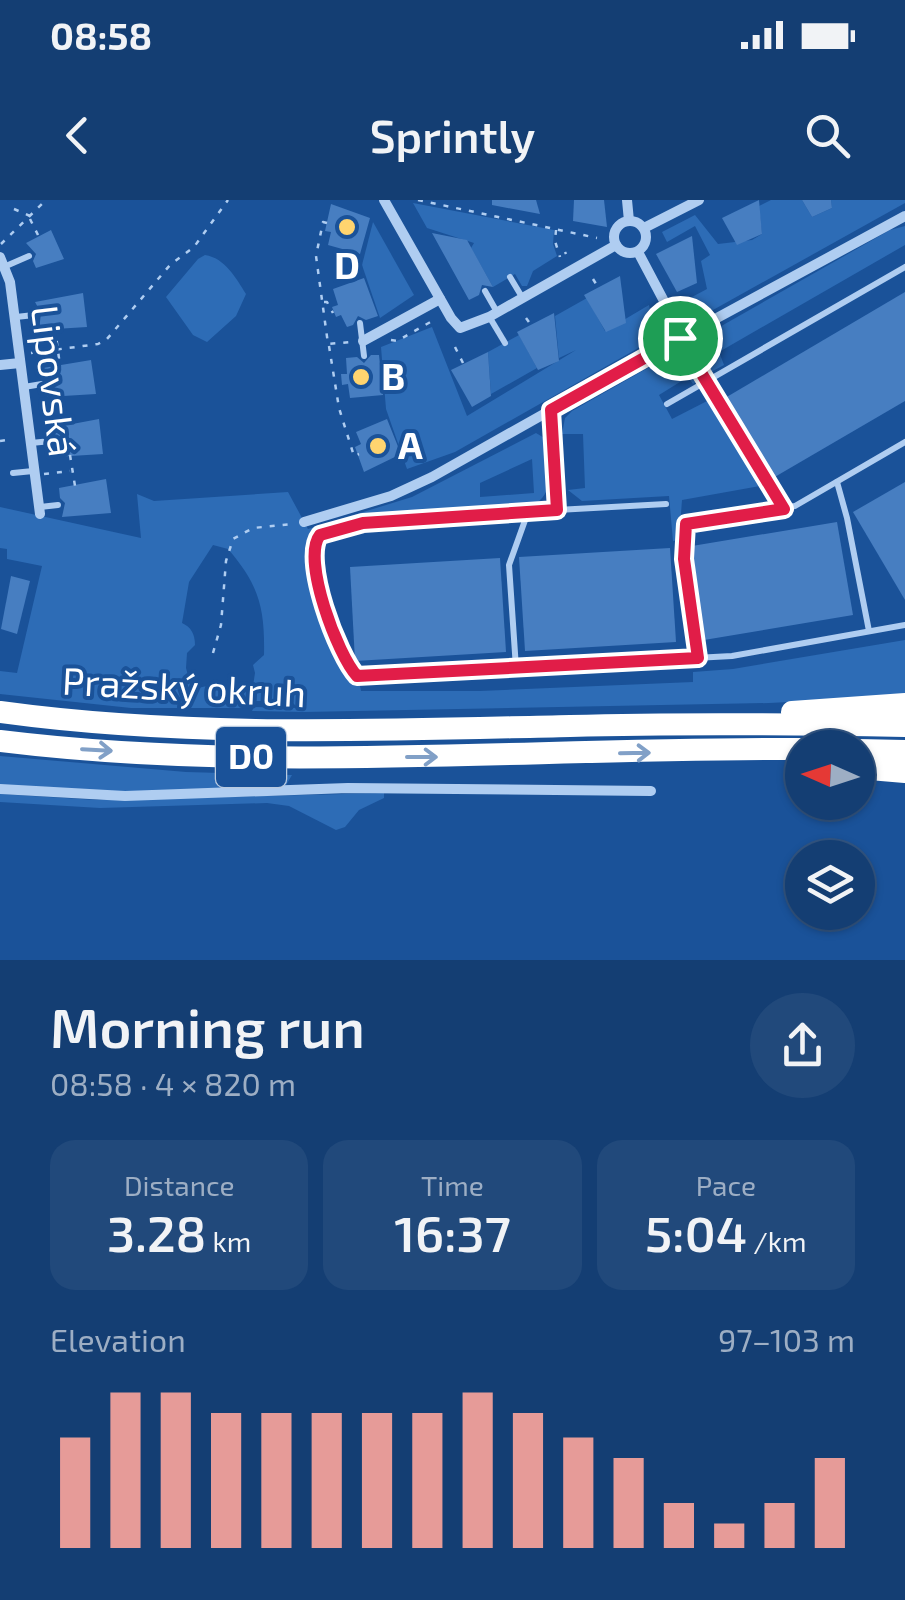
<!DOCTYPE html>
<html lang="en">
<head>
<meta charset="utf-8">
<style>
  :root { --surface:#143e73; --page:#21497b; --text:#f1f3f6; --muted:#9daec4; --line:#335785; --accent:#e69b98 }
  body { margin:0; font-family:"Exo 2",sans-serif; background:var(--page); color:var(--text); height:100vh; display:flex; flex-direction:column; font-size:38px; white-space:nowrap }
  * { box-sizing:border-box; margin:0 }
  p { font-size:32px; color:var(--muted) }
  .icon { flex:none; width:55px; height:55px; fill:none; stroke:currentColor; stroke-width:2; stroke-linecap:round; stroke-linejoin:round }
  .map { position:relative; height:760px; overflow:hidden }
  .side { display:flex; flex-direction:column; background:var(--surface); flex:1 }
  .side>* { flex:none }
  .needle { width:65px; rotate:273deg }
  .controls { position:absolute; left:785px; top:530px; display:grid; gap:20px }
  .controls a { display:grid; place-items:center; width:90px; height:90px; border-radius:50%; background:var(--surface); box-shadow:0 2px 8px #0004,0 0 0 2px var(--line); font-size:50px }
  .pin { position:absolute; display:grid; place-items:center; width:85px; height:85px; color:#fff; margin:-42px; border:5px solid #fff; border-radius:50%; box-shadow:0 2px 10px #0007 }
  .round { display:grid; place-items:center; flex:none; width:105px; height:105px; border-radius:52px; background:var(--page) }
  .summary { display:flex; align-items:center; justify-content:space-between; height:170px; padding:0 50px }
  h1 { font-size:55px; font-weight:600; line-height:75px }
  .metrics { display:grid; grid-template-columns:repeat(3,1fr); gap:15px; height:170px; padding:10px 50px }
  .metrics div { display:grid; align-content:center; border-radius:25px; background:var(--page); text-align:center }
  .metrics b { font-size:50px; font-weight:600 }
  .metrics small { font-size:28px; font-weight:400 }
  .metrics p { font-size:28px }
  .chart { height:280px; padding:20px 50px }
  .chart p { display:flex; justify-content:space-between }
  .chart svg { width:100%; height:180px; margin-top:10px; stroke:var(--accent); stroke-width:6 }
  .status { display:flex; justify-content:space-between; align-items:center; height:70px; padding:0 50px; background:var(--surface); direction:ltr }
  .status svg { height:28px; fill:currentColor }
  header { display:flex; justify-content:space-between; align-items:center; height:130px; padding:0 50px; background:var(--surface); font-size:45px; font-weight:600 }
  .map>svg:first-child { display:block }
</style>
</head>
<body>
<div class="status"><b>08:58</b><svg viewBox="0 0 49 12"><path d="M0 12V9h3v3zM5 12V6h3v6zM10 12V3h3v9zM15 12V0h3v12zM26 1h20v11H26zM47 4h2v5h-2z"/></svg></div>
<header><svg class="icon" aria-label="back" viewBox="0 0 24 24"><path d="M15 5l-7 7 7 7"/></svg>Sprintly<svg class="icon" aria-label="search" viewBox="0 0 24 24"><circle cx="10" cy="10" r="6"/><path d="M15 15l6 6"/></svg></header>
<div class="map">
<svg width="905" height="760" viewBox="0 0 905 760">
  <rect width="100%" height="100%" fill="#1a5299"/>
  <g fill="#2d6cb6" fill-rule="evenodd">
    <polygon points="771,0 802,0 812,17 832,8 831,0 905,0 905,3 679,129 675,121 682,117 675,106 707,89 701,61 710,55 695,26 667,42 662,32 695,15 718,44 752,40 762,34 759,6"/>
    <polygon points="413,3 554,30 553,44 557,56 533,71 527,86 522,86 515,74 493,87 471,48 474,43 427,28"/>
    <polygon points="373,22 414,95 380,118 362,65"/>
    <polygon points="905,26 905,45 719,152 724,165 709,173 698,152 702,137 890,30"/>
    <path d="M205 55C225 58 236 78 246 94L236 116 207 142 193 135 166 97 198 59Z"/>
    <polygon points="587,98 605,131 649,105 656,138 455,252 407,269 386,209 381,147 432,127 467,216 576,150 559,158 555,116"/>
    <polygon points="519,135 537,168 491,194 488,152"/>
    <polygon points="679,155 689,161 697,181 693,184 688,177 659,195 672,219 711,199 760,286 682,300 679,340 673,341 669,296 582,301 568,290 585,288 583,234 562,234 565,218 572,211 669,156"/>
    <path d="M536 233 546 239C548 261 557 291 535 304L375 315 311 334C303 384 331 424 341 471L347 477 359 481 361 491H480L693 482V472L733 469 905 440V496L769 503 304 512 252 511 254 507 298 508 291 501H248L244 508H131L0 494V471L17 473 42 366 7 359V349L0 348V307L141 338 137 294 154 301 288 292 308 329 412 297ZM532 259 534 293 480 297V283ZM213 345 228 349C259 385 265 408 264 455L253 465 255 473 253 486 235 484 228 492 207 486 198 488 190 483 186 468 187 453 195 445C195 434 191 427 182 423L189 382Z"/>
    <polygon points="0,556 186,572 292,575 285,587 154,593 0,587"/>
    <polygon points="384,593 384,598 359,610 345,627 336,630 289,606 267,603 100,608 0,602 0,594 97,600"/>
  </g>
  <g fill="#477ec1">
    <polygon points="492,0 536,0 540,14 492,5"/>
    <polygon points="574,0 604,0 607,27 573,21"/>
    <polygon points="759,0 762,34 737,45 722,18"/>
    <polygon points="802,0 831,0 832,8 812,17"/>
    <polygon points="331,4 370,18 360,54 328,45 331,32 325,31"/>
    <polygon points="51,30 64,59 36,68 33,61 36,54 26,43"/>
    <polygon points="432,33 467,40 493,87 482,85 479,95 469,100"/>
    <polygon points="692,36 697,83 677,92 656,54"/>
    <polygon points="620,76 626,123 606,132 584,95"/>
    <polygon points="364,78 378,116 366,120 358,116 353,125 347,127 341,115 336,117 332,107 338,105 333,89"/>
    <polygon points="905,92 905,201 773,278 725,198"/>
    <polygon points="83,93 87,127 39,130 41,113 35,102"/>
    <polygon points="554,113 559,161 538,170 517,132"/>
    <polygon points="488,152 491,196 472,207 451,170"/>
    <polygon points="371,155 379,155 383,195 350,198 348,184 342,185 341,174 347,174 346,158 357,157 364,163"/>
    <polygon points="91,160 96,194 47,197 49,184 43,168"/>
    <polygon points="99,219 103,254 55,257 53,247 58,239 51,228"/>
    <polygon points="387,219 401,254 364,272 355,247 361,244 356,232"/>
    <polygon points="106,279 111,313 62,317 65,303 60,298 59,288"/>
    <polygon points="905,282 905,400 853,312"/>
    <polygon points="837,322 853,415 704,440 692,346"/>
    <polygon points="670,348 676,442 525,451 519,357"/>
    <polygon points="500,358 506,452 355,461 350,367"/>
    <polygon points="11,376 30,381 17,434 1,429"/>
  </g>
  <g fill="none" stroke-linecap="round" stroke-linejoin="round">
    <g stroke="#afcdf1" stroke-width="2.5" stroke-dasharray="5 8" stroke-linecap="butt">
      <polyline points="418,0 597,38"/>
      <polyline points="14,9 30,16"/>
      <polyline points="30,19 38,35"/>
      <polyline points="327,23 323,22 316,56 328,144 351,142"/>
      <polyline points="556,30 555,41 560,57"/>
      <polyline points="1,44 46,0"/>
      <polyline points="565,52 566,54"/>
      <polyline points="593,79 598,87"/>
      <polyline points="324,102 327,102 333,113"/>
      <polyline points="526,118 531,125"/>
      <polyline points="55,128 60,166"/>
      <polyline points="391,140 397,141 434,120"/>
      <polyline points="329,146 339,208 354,256 359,254"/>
      <polyline points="455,147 463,163"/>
      <polyline points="31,153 98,144 107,139 170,65 194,47 228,0"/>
      <polyline points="0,241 12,239"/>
      <polyline points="70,255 75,286"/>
      <polyline points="44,274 70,271"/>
      <polyline points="213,453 221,425 226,361 233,339 253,328 293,324"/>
    </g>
    <g stroke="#afcdf1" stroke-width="6">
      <polyline points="6,66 29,56"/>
      <polyline points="510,77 522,97"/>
      <polyline points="485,91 497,112"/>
      <polyline points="16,117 34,115"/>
      <polyline points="490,118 505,143"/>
      <polyline points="360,123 364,156"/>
      <polyline points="680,137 784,309"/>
      <polyline points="24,187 42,184"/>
      <polyline points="667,204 905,67"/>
      <path d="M551 210 557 310C514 313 338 315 315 342 311 377 333 451 357 476L732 456 905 425"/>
      <polyline points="31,243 51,241"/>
      <polyline points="13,273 33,271"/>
      <polyline points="837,282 847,318 869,431"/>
      <polyline points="40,307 58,305"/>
      <polyline points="557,310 666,304"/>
      <polyline points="698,458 684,359 686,323 795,306 905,242"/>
      <polyline points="516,468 509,365 528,312"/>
    </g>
    <g stroke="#afcdf1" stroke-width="10">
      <polyline points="384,0 451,118 460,128 489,117 616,45"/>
      <polyline points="627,0 629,21"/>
      <circle cx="630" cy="37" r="16"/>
      <polyline points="644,28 699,0"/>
      <polyline points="638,52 674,120"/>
      <polyline points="0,57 10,82 40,314"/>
      <polyline points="363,141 440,99"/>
      <polyline points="0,165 20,163"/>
      <polyline points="304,322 391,296 432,277 645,157 905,16"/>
      <polyline points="0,589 125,596 348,588 651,591"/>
    </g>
    <g stroke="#fff" stroke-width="22">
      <path d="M0 512C189 538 381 530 570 526 682 523 793 524 905 526"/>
      <polyline points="792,512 905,504"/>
      <path d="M0 541C267 574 535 547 802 549"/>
      <polyline points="858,550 905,551"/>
      <polyline points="858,568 905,572"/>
    </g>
  </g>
  <defs><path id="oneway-shaft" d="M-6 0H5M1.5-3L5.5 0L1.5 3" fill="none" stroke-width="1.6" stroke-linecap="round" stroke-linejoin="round" transform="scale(2.5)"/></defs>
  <g stroke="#81a0c7">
    <use href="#oneway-shaft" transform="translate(97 550) rotate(3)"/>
    <use href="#oneway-shaft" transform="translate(635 553) rotate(-1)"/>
    <use href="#oneway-shaft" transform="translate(422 557)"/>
  </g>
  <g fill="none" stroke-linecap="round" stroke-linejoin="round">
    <defs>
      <path id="route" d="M680 138 784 309 686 324 684 359 698 458 357 476C338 456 301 359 320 335L363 323 557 310 551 210Z"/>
    </defs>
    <use href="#route" stroke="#fff" stroke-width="20"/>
    <use href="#route" stroke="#e11d48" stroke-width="12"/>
  </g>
  <g fill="#ffd46f" stroke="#1a5299" stroke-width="4">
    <circle cx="347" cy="27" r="10"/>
    <circle cx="361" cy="177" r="10"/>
    <circle cx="378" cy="246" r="10"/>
  </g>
  <g text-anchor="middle" stroke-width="8" stroke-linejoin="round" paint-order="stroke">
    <rect fill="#1a5299" stroke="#bacbe0" stroke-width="2.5" x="216" y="527" width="70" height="60" rx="8"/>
    <g font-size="35" font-weight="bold" fill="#fff">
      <text x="251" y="569">D0</text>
    </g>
    <g font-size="38" font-weight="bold" fill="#fff" stroke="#1a5299" text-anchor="start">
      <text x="347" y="79" text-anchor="middle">D</text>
      <text x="381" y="190">B</text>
      <text x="398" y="259">A</text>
    </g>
    <g font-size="38" fill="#fff" stroke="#1a5299">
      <text transform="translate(53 181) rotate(83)" y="13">Lipovská</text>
      <text transform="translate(184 488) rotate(3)" y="13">Pražský okruh</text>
    </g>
  </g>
</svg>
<div class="controls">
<a><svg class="needle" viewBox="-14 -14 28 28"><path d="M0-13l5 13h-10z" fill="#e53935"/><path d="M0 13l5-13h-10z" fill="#9daec4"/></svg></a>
<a><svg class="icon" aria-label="layers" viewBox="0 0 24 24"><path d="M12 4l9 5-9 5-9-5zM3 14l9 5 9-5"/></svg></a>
</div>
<div class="pin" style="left:680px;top:138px;background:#1e9e55"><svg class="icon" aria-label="arrive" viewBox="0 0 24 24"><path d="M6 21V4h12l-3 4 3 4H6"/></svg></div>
</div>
<section class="side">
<div class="summary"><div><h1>Morning run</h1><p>08:58 · 4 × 820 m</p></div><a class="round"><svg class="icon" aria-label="share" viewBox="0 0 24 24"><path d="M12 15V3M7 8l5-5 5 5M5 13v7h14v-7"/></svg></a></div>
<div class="metrics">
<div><p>Distance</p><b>3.28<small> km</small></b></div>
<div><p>Time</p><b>16:37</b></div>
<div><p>Pace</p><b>5:04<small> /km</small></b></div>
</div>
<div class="chart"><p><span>Elevation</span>97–103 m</p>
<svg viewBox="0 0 160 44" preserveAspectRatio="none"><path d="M5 44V17M15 44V6M25 44V6M35 44V11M45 44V11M55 44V11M65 44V11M75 44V11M85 44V6M95 44V11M105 44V17M115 44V22M125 44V33M135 44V38M145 44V33M155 44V22"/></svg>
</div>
</section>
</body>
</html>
